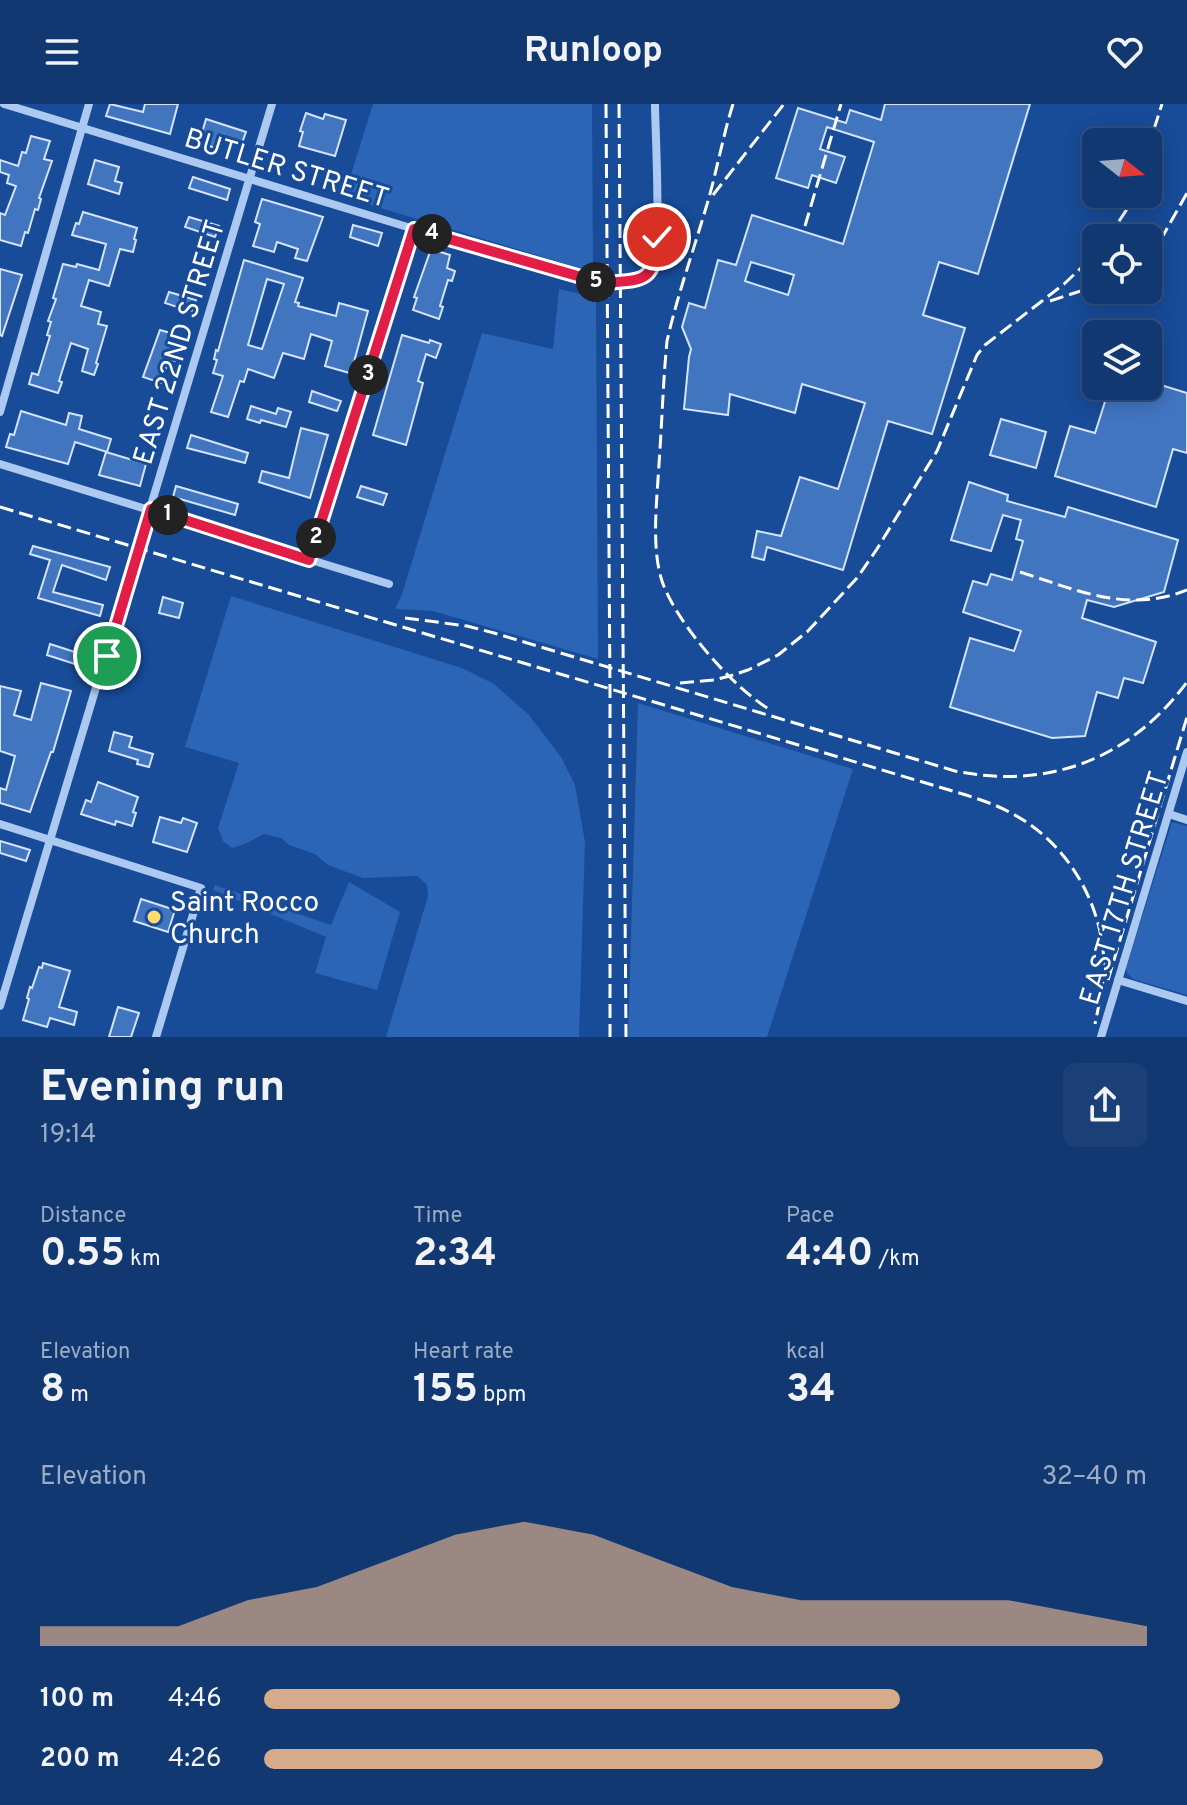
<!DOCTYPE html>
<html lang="en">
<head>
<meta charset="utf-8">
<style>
  :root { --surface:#123872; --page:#1b3f77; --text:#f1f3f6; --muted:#9cacc4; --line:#315284; --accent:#d6ab8b }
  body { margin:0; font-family:Overpass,sans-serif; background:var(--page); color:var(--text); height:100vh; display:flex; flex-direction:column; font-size:30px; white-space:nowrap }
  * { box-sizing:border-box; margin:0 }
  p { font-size:26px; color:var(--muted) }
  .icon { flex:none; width:44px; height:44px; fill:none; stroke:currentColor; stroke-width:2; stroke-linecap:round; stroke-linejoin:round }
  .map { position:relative; height:933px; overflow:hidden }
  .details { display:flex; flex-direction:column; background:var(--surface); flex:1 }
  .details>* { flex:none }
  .needle { width:52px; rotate:107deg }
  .buttons { position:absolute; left:1082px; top:24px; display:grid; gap:16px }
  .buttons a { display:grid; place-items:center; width:80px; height:80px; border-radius:12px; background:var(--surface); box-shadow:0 4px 20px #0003,0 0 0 2px var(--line); font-size:40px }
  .pin { position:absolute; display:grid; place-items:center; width:68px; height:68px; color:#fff; margin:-34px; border:4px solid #fff; border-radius:50%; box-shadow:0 2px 8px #0007 }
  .km { position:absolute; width:40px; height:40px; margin:-20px; border-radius:50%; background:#222; color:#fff; font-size:22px; line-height:40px; text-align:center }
  .round { display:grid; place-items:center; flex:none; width:84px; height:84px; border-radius:12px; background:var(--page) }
  .headline { display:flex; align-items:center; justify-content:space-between; height:136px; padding:0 40px }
  h1 { font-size:44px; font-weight:700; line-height:60px }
  .figures { display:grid; grid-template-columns:repeat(3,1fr); gap:12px; height:136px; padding:8px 40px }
  .figures div { display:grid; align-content:center }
  .figures b { font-size:40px; font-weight:700 }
  .figures small { font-size:22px; font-weight:400 }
  .figures p { font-size:22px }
  .chart { height:224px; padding:16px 40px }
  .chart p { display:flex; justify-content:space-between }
  .chart svg { width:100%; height:144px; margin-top:8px; fill:var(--accent); opacity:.7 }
  ul { padding:0 40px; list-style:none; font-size:26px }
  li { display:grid; grid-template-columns:128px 96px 1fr; align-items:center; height:60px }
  li i { height:20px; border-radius:10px; background:var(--accent) }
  header { display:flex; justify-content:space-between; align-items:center; height:104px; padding:0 40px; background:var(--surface); font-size:36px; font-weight:700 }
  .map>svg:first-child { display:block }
</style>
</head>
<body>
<header><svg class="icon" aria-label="menu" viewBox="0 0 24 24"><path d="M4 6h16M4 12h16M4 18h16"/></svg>Runloop<svg class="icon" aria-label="heart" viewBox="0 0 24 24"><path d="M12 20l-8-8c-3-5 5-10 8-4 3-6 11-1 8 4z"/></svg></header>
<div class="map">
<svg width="1187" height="933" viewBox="0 0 1187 933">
  <rect width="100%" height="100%" fill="#184b98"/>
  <g fill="#2c65b6">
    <polygon points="373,0 592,0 593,168 344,93"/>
    <polygon points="559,185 596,194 598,555 433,507 395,505 402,490 482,229 553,245"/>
    <polygon points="231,492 462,564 494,580 529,611 561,653 575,681 585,738 579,933 386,933 428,792 427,781 418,772 363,774 328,761 315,750 289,741 281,734 264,730 245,740 232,744 223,737 218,724 239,659 185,643"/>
    <polygon points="638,599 853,665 767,933 628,933"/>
    <polygon points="1172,718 1187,722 1187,891 1133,875 1127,869 1126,864"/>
    <polygon points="349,778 400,808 377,886 315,869 326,833 213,786 215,781 331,821"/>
  </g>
  <g fill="#4175c0" stroke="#d3e4fc" stroke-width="2" fill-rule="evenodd">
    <polygon points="110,0 143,8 145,0 178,0 170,30 106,12"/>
    <path d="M885 0H1030L978 170 939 158 923 211 965 224 932 330 888 317 843 466 767 443 764 456 752 453 757 427 781 432 800 373 838 385 865 299 802 280 795 309 730 290 728 311 684 305 689 253 691 245 682 223 689 199 705 204 718 156 736 161 752 111 843 140 874 38 827 23 820 45 845 53 836 79 812 71 808 84 776 74 798 4 846 19 850 6 881 16ZM751 158 794 171 788 191 745 177Z"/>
    <polygon points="306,9 323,15 325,10 346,16 335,52 299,42 303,28 300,27"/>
    <polygon points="206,15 246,28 242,39 222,33 219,45 199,39"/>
    <polygon points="31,32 50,37 44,55 52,57 39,94 41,95 38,106 35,105 28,129 25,128 21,142 0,136 0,109 5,111 16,82 7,79 9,71 0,68 0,56 18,62 22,48 26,49"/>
    <polygon points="95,56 119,63 115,77 122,79 119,90 88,80"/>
    <polygon points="193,73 230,85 227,96 189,84"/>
    <polygon points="262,95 323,113 307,157 295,154 298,145 277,138 274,148 253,142 260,120 255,118"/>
    <polygon points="83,108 137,124 134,135 136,136 133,148 120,145 109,182 89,176 81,202 101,208 98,220 107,222 96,259 98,260 94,271 82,267 88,245 71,239 59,277 62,278 58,289 29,280 32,269 38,271 50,232 47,231 51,218 48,217 56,195 53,194 63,160 76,163 77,160 99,166 106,140 72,131 76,119 79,120"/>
    <polygon points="189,113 219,122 215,133 185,123"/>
    <polygon points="353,121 382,129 378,142 350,133"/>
    <polygon points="431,145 450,151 447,164 455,167 452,177 448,176 440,202 443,203 439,215 413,206 417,194 414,193"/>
    <path d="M244 156 303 174 295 198 299 199 298 202 336 212 339 199 368 207 354 258 356 259 353 270 325 262 332 237 311 230 304 255 283 249 274 274 248 265 244 278 240 277 228 313 211 308 223 272 213 269 217 256 214 255 216 246 218 247ZM267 175 284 180 262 245 248 241Z"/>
    <polygon points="0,165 22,171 2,232 0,231"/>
    <polygon points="169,188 196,196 192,208 165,199"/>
    <polygon points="160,226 185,233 182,243 179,242 175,257 169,255 161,279 143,273"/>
    <polygon points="402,231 429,239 430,236 441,240 436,254 426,250 418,277 423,279 406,341 373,331"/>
    <polygon points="1148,277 1187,289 1187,349 1173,345 1156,403 1055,372 1070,322 1095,329 1110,282 1148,282"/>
    <polygon points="312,287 341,297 337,307 309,298"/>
    <polygon points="251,302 276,310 278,304 291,308 286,323 261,316 260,319 247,315"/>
    <polygon points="21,307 66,321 69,309 82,312 79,325 111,335 107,348 75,338 68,360 6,343 10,330 14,331"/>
    <polygon points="1001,315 1046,328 1036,364 990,351"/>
    <polygon points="301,324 328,331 310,394 259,378 262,367 289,374"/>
    <polygon points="191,331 248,349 245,359 187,344"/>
    <polygon points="106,348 146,360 140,382 99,371"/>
    <polygon points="969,378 1008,391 1007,397 1065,413 1068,403 1178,436 1164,488 1114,503 1087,496 1082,514 1156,538 1143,579 1124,574 1118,594 1097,588 1085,632 1052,634 950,603 970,534 1014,547 1021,527 963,508 973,477 987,481 991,470 1012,476 1023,437 1016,435 1021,416 1003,411 991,447 951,436"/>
    <polygon points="176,382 238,400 235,411 173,393"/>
    <polygon points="361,382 387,390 383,401 357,393"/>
    <polygon points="33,442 110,463 106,476 62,461 53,488 103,501 100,512 38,494 50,456 30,450"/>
    <polygon points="163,493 183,499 179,514 159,509"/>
    <polygon points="50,540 84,551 81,562 47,551"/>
    <polygon points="41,579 71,587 53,648 51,648 30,708 0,699 0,684 6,686 15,652 0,647 0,582 21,587 14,611 31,616"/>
    <polygon points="114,628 132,633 129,643 153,650 149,663 137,660 138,656 109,647"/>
    <polygon points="98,678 138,693 133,708 136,709 132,722 116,717 115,721 81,710 86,696 91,698"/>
    <polygon points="160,713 181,719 183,714 197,719 187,748 153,738"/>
    <polygon points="0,737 30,746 26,757 0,749"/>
    <polygon points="141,795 175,806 168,828 134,817"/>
    <polygon points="43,859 70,867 59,903 77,908 74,921 50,914 47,923 23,916 29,895 27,894 30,883 32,884 39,863 42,864"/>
    <polygon points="118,903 139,909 131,933 109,933"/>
  </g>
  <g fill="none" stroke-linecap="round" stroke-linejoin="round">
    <g stroke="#acc9f1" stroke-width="8">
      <path d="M4 0 414 125 602 179C618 178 639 180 650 168 663 153 655 27 655 0"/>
      <polyline points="0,308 89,0"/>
      <polyline points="0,360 389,480"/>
      <polyline points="309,456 414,125"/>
      <polyline points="1169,710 1187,716"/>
      <polyline points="0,720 201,784 156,933"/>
      <polyline points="1118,876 1187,897"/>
      <polyline points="0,902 272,0"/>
      <polyline points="1101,933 1187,648"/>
    </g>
    <g stroke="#fff" stroke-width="3" stroke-dasharray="14 6" stroke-linecap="butt">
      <polyline points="606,0 610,592 610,933"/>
      <polyline points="619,0 626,933"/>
      <path d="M733 0C722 35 716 72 705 107 692 151 677 193 667 237 663 278 662 319 659 360 657 396 651 443 662 477 676 519 734 585 772 607"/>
      <polyline points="1148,44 1162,0"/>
      <polyline points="713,91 784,0"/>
      <polyline points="805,122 841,0"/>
      <polyline points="1108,134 1127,105 1133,90"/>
      <polyline points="1148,152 1164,130 1187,89"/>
      <polyline points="1050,197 1096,182"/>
      <path d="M0 403 966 691C981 696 997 701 1011 709 1066 737 1102 798 1104 859 1104 880 1099 900 1095 920"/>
      <path d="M1020 468C1077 486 1128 510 1187 486"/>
      <path d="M405 514 467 522 494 529 955 667C1049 686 1130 655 1187 578"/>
      <polyline points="680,579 714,576 730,572 748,566 778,551 808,527 857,474 877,445 937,347 977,251 985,241 1064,180 1096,150"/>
      <polyline points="1108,876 1187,613"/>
    </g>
  </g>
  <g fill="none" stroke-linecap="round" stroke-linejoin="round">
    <defs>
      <path id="route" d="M107 552 151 405 309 456 414 125 602 179C644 176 655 179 657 133"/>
    </defs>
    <use href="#route" stroke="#fff" stroke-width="16"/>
    <use href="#route" stroke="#e11d48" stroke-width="10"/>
  </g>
  <circle fill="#ffda6c" stroke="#184b98" stroke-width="3" cx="154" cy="813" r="8"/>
  <g text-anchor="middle" stroke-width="6" stroke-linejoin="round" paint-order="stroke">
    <g font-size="28" fill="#fff" stroke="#184b98">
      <text transform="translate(287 63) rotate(17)" y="10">BUTLER STREET</text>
      <text transform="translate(178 238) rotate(-73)" y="10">EAST 22ND STREET</text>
      <text transform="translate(1123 784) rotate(-73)" y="10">EAST 17TH STREET</text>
    </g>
    <g font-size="28" fill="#fff" stroke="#184b98" text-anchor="start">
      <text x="170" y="807">Saint Rocco<tspan x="170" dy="32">Church</tspan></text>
    </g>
  </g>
</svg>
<div class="buttons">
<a><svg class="needle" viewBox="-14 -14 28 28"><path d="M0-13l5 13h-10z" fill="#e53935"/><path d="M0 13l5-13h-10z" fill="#9cacc4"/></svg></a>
<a><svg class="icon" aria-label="locate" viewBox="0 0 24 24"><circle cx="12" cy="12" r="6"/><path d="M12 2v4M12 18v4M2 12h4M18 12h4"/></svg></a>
<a><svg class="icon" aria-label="layers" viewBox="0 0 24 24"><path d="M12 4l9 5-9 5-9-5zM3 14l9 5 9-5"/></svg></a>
</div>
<div class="pin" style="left:107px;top:552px;background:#1e9e55"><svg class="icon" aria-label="arrive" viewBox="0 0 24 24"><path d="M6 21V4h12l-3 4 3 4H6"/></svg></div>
<div class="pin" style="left:657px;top:133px;background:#d93025"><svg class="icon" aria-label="check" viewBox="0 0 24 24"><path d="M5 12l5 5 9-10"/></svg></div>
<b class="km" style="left:168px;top:411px">1</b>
<b class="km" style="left:316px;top:434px">2</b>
<b class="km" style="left:368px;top:271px">3</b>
<b class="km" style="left:432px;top:130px">4</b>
<b class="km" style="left:596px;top:178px">5</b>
</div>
<section class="details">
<div class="headline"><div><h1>Evening run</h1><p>19:14</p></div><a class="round"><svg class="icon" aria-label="share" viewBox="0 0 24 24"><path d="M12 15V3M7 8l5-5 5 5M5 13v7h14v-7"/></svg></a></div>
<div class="figures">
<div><p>Distance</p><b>0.55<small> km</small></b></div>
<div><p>Time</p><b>2:34</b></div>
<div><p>Pace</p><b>4:40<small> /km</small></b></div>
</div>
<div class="figures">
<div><p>Elevation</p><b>8<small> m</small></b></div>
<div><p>Heart rate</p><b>155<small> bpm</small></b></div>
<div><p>kcal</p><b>34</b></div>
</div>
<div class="chart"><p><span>Elevation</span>32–40 m</p>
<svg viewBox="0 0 160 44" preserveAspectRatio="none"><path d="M0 44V38L10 38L20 38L30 30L40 26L50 18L60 10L70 6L80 10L90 18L100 26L110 30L120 30L130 30L140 30L150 34L160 38V44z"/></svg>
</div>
<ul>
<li><b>100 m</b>4:46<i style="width:72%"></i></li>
<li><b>200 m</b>4:26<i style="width:95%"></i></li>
</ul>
</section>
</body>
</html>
